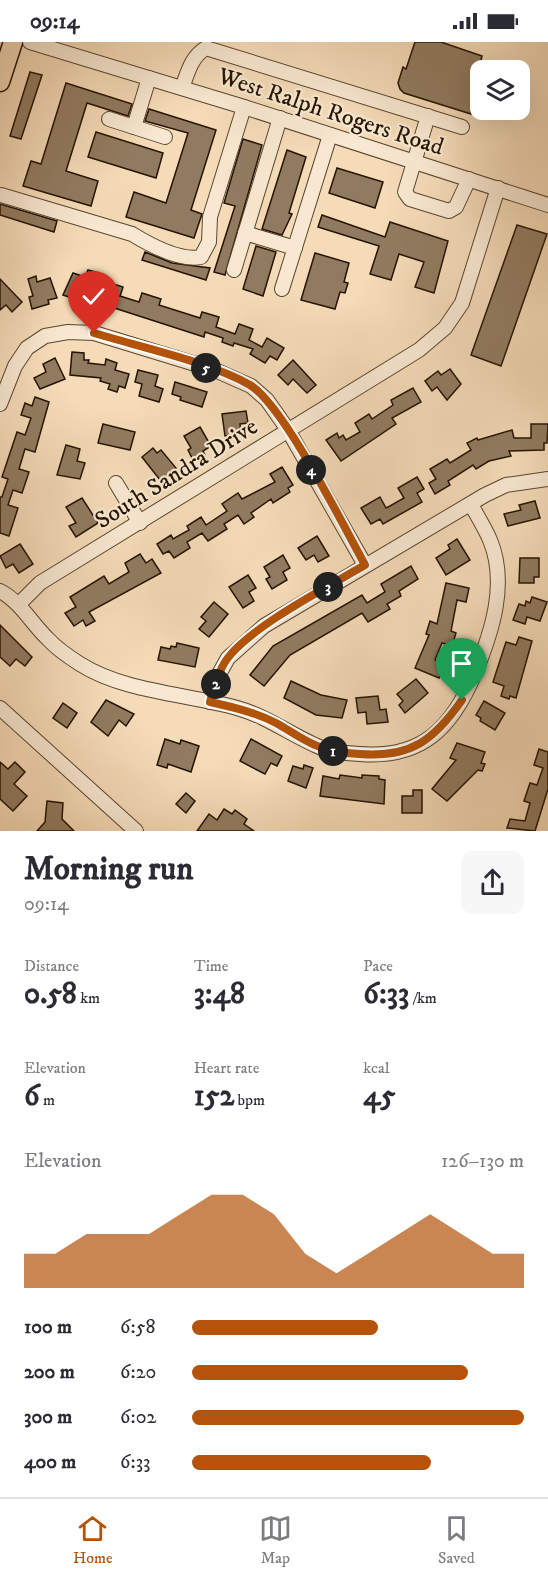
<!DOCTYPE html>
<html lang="en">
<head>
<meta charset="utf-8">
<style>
  :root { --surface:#fff; --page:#f7f7f7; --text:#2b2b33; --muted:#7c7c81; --line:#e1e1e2; --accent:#b45309 }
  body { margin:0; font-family:"IM FELL DW Pica",serif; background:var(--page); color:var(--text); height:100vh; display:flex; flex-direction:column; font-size:22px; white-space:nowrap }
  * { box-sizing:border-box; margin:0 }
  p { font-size:20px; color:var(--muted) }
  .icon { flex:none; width:33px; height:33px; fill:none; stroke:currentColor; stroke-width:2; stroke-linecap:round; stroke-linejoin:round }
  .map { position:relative; height:789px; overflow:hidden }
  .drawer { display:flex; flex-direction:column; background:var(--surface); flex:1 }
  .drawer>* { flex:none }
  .fabs { position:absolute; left:470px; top:18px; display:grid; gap:12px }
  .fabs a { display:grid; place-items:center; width:60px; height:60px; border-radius:12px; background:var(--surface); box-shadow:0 6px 24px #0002; font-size:30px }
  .pin { position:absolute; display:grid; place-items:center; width:51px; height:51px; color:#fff; margin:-62px -26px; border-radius:50% 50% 50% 0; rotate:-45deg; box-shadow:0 0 6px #0007 }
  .pin .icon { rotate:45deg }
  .km { position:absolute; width:30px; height:30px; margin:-15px; border-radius:50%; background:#222; color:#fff; font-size:16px; line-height:30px; text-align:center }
  .round { display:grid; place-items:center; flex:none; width:63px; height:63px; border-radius:12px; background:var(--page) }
  .overview { display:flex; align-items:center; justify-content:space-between; height:102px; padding:0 24px }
  h1 { font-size:33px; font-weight:700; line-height:45px }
  .stats { display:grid; grid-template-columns:repeat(3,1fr); gap:9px; height:102px; padding:6px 24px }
  .stats div { display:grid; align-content:center }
  .stats b { font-size:30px; font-weight:700 }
  .stats small { font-size:16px; font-weight:400 }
  .stats p { font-size:16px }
  .chart { height:168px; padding:12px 24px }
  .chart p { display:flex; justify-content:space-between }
  .chart svg { width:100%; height:108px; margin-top:6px; fill:var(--accent); opacity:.7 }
  ul { padding:0 24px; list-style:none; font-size:20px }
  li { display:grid; grid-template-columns:96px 72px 1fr; align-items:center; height:45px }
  li i { height:15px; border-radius:8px; background:var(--accent) }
  .status { display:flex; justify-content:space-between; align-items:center; height:42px; padding:0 30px; background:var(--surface); direction:ltr }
  .status svg { height:16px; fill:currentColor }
  .menu { display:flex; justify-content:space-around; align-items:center; height:84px; border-top:2px solid var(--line); background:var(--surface); font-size:16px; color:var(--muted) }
  .menu a { display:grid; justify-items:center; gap:3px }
  .menu .active { color:var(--accent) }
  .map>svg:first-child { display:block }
</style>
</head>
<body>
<div class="status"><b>09:14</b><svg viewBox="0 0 49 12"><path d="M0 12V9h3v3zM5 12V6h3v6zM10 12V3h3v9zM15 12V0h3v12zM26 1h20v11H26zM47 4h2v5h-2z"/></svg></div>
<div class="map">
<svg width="548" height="789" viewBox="0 0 548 789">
  <rect width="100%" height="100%" fill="#f5dbb8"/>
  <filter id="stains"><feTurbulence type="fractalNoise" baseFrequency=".00333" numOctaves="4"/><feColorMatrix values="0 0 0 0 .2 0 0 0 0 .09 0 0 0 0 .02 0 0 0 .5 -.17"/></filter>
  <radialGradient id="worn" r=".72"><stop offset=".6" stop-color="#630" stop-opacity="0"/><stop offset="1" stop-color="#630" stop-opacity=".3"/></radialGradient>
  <g fill="#917b60" stroke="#251401" stroke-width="1.5">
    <polygon points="415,0 441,0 482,14 473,51 477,52 471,72 404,51 400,47 398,41 403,25 406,27"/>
    <polygon points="30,30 42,33 21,97 10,94"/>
    <polygon points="66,41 132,62 128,74 87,61 66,129 98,139 91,164 23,144 31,119 41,122"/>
    <polygon points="149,67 216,88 191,168 202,172 194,196 126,175 134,150 166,161 188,91 145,79"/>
    <polygon points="96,90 163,111 156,136 88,115"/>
    <polygon points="243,97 262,103 225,233 214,230 235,164 224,161"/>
    <polygon points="287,108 306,115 289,171 292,172 282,193 262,187"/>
    <polygon points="337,126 383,140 375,166 329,151"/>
    <polygon points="0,162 57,179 54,190 0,173"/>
    <polygon points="322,173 385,195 390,180 448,199 434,251 415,245 424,220 399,212 391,238 370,232 379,204 318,185"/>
    <polygon points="517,183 547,192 501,324 471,313"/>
    <polygon points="256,204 276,210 263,254 243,247"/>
    <polygon points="145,210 172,221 210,226 206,238 142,218"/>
    <polygon points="315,211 349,221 344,240 348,241 345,251 340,250 335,267 301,258"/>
    <polygon points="88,228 96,230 94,236 123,245 120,254 139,260 142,251 161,257 159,263 200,276 202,270 219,275 216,285 235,292 239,282 253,287 249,298 262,305 267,296 284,306 277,318 270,314 265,321 250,312 253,307 234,301 233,304 222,300 223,296 205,290 204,295 105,263 108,255 93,250 92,255 83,252 81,259 63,253 73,231 85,235"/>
    <polygon points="36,234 37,240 50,236 57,256 48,258 49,262 32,267 29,255 33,254 28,237"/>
    <polygon points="0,237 22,260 12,270 6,263 0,268"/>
    <polygon points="72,310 84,311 84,318 89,318 88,321 105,323 106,317 117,321 115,328 129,332 125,346 119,344 117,350 108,347 110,342 100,339 101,336 70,333"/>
    <polygon points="55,316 65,337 40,347 34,336 46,330 43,322"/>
    <polygon points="293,318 316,343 307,351 293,337 288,343 278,333"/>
    <polygon points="450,327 461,342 447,358 437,345 432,349 425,339 438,329 441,333"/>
    <polygon points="138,328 158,333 155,344 163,347 159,360 139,354 142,342 135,340"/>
    <polygon points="175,340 207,350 202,365 180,358 181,355 172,352"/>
    <polygon points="413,346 421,360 392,376 396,382 341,419 326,398 337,391 339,396 343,393 346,398 360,390 355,381 369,372 372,377 393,363 391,358"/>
    <polygon points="35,355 49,360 35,410 25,407 19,427 29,430 22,451 13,448 8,463 18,466 9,494 0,491 0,455 2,455 8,437 2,435 17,390 25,393 31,376 21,373 25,361 32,364"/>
    <polygon points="246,369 248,381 240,382 241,392 225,394 222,372"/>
    <polygon points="103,382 135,390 130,408 98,401"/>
    <polygon points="531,382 548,382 547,401 544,401 544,408 509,409 511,414 489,419 476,427 473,423 448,439 450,443 435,452 429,441 436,437 430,427 447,417 450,421 471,408 467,401 477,396 478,398 512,388 514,396 531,396"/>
    <polygon points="200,385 211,404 203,409 205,413 194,420 188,408 191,406 184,394"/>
    <polygon points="66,403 80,407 77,419 85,421 80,437 57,433"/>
    <polygon points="153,406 157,411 161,408 176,426 160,438 142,415"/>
    <polygon points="282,425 293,443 288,446 290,450 273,461 271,457 251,471 254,475 244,482 238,473 224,482 227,487 208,499 202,491 187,500 190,506 174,516 169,509 163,512 157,502 171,493 173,497 189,488 187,484 201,475 206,483 227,469 222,462 238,451 242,457 275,440 270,432"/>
    <polygon points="417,435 424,447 417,451 422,460 383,482 380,477 371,482 361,466 380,455 386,466 390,464 404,456 398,446"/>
    <polygon points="82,456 98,481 76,495 69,484 76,481 66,465"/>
    <polygon points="535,459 540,476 508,484 504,472 521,468 519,463"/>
    <polygon points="317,494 329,514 318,520 314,513 306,518 298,506"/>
    <polygon points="457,497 470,518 446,533 436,516 450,507 448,503"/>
    <polygon points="20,502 33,522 19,531 13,522 6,526 0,514"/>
    <polygon points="140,512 146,521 152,517 161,531 89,570 95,579 86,584 83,578 74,584 65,571 76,565 70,555 104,534 109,542 129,530 125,521"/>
    <polygon points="283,513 290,526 283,530 287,538 272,547 266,537 270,535 264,525"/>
    <polygon points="520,516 539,516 539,535 534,535 534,541 519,541"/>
    <polygon points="411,524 418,537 399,549 401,554 387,562 390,567 368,580 362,571 290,613 264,644 250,633 273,604 362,553 367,561 385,550 381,542"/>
    <polygon points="248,533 256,546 249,550 254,559 243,566 229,545"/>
    <polygon points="446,541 469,546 466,560 457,558 451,589 456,591 452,604 442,601 435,618 445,623 439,636 415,626 429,593 426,592 430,579 437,582"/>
    <polygon points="532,555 547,560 540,579 527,575 525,582 513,578 519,562 525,564 526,559 530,561"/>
    <polygon points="214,560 228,572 209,595 199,587 206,579 201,575"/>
    <polygon points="0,583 32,615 25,624 16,617 10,624 0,615"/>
    <polygon points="519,595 532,599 516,656 510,654 509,657 501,654 504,644 493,640 506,600 516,603"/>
    <polygon points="177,601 199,606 195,625 158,618 161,605 170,607 171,604 176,605"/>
    <polygon points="416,637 428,651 405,671 399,663 403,659 397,652"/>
    <polygon points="291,639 321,653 347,658 342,676 316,673 284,656"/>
    <polygon points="378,654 380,668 386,667 388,680 367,682 366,670 358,671 356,656"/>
    <polygon points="106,658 134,672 126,684 119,678 108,694 91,680"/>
    <polygon points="484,659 505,671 495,688 480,679 481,676 476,673"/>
    <polygon points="63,661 77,671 67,686 53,676"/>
    <polygon points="165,697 180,702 181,698 199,704 191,730 168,722 167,726 157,723"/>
    <polygon points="251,697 282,714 277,724 271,721 265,732 240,719"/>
    <polygon points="457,701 485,710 481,721 485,722 482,729 478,728 447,759 432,747 456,718 450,716"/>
    <polygon points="539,707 548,710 548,747 535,789 507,786 510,777 525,779 530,761 524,759 530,741 537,743 543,726 534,723"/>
    <polygon points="0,720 8,727 15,720 25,730 14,742 27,754 13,769 0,757"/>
    <polygon points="304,723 313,726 306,746 288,739 293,724 303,727"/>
    <polygon points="340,733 362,736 362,733 379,734 379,737 385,738 384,762 320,754 323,734 339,737"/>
    <polygon points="413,748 422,748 422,771 402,771 402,754 413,754"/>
    <polygon points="186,751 195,759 186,771 176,762"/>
    <polygon points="47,759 63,761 62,777 74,789 37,789 45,780"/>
    <polygon points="224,767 232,772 235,768 247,777 244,782 254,789 197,789 209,772 217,778"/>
  </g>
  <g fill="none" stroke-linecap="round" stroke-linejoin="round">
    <defs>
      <g id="minor">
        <polyline points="30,0 244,65 548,163"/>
        <path d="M182 46C188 30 191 15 206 6L462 85"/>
        <polyline points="428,74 405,150 410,157 449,169 456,165 469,137"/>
        <polyline points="109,77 165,95"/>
        <polyline points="134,85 149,36"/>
        <path d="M1 153 132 192C150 203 180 219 201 215L209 200 210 175 244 65"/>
        <polyline points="245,191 295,206"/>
        <polyline points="234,228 280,76"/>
        <polyline points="282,247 330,93"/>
        <polyline points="0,362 15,324 27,306 45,294 68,290 94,291 215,328 251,344 267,358 288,388 365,523"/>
        <polyline points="116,441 140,481"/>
        <path d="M0 549C21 560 31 581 48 597 57 607 69 615 80 622 124 650 188 652 237 666 266 674 288 691 315 703 329 710 344 711 360 712 422 717 452 686 475 631 492 590 508 541 490 498 485 486 477 474 471 462"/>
        <polyline points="19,562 40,541 419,308 445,286 462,261 498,146"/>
        <polyline points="210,660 218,634 228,616 264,584 485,453 506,443 548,437"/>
        <polyline points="0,666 136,789"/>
      </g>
      <polyline id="major" points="0,40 13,0"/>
    </defs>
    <use href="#minor" stroke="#59462f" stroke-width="16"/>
    <use href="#major" stroke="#251401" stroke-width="21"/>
    <use href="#minor" stroke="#f8e8d1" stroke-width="14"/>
    <use href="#major" stroke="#f5dbb8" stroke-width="18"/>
  </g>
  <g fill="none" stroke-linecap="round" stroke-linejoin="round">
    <defs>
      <path id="route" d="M94 291C140 305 210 320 250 343 284 364 343 483 365 523 329 544 250 585 227 617 218 630 214 645 210 660 232 665 255 670 276 681 289 688 301 697 315 703 330 710 345 711 360 712 411 716 434 698 462 658"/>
    </defs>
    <use href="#route" stroke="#fff" stroke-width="12"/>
    <use href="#route" stroke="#b45309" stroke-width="8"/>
  </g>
  <g text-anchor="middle" stroke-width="4.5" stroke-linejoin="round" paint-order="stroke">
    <g font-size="24" fill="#251401" stroke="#f8e8d1">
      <text transform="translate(331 69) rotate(18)" y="8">West Ralph Rogers Road</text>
      <text transform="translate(176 431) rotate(-32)" y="8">South Sandra Drive</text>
    </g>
  </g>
  <rect width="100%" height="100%" filter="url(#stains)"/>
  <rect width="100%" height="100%" fill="url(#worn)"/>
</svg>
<div class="fabs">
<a><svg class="icon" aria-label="layers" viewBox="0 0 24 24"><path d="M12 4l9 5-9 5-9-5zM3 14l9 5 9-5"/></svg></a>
</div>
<div class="pin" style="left:462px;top:658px;background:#1e9e55"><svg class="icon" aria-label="arrive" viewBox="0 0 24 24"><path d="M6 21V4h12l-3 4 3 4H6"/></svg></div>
<div class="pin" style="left:94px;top:291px;background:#d93025"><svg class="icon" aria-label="check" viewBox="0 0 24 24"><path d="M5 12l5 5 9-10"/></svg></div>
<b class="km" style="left:333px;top:709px">1</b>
<b class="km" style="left:216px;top:642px">2</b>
<b class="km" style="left:328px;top:545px">3</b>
<b class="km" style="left:311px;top:428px">4</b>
<b class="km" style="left:206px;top:326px">5</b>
</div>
<section class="drawer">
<div class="overview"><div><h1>Morning run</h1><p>09:14</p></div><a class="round"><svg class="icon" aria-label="share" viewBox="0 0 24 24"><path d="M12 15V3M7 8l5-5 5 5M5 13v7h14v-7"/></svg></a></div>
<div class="stats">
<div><p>Distance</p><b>0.58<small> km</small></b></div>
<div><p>Time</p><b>3:48</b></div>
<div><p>Pace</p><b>6:33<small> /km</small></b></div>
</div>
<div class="stats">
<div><p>Elevation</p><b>6<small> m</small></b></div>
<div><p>Heart rate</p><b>152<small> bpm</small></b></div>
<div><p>kcal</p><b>45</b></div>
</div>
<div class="chart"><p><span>Elevation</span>126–130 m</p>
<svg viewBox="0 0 160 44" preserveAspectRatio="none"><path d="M0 44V30L10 30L20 22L30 22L40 22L50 14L60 6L70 6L80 14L90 30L100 38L110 30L120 22L130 14L140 22L150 30L160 30V44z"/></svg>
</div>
<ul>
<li><b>100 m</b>6:58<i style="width:56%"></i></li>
<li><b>200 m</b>6:20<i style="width:83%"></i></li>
<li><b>300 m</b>6:02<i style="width:100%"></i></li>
<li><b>400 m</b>6:33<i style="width:72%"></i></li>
</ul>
</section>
<nav class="menu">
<a class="active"><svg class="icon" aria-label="home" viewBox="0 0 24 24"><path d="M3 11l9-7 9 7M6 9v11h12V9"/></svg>Home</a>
<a><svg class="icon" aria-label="map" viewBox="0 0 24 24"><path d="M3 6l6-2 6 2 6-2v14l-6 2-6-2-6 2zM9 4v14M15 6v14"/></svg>Map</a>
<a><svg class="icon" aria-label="saved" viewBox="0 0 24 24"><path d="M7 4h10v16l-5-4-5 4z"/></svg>Saved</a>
</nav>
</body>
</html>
